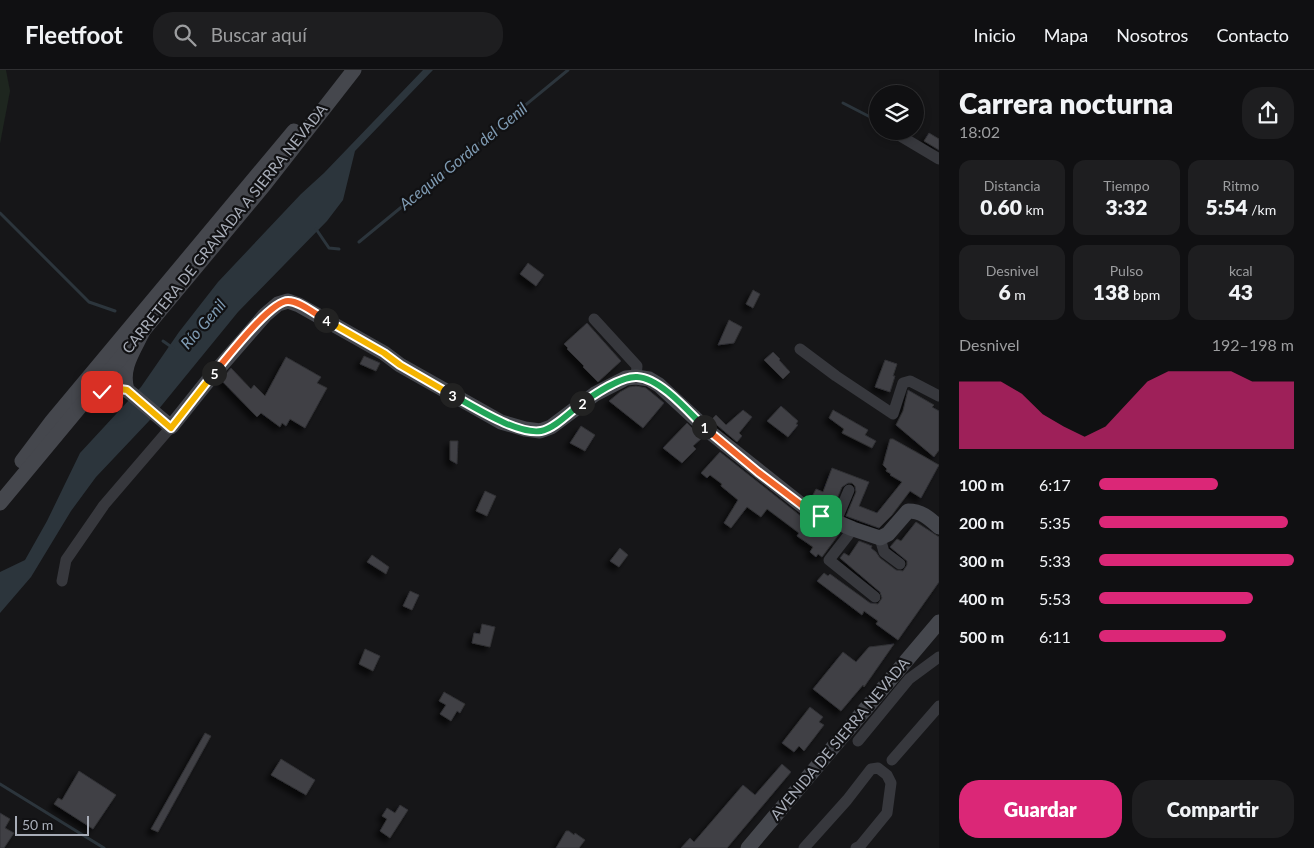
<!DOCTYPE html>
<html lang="es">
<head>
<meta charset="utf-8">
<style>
  :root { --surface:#101012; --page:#1e1e20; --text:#f1f3f6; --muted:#9c9d9f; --line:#303032; --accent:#db2777 }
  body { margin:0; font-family:Lato,sans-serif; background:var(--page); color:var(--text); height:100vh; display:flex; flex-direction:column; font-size:19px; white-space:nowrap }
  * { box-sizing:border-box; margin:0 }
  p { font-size:16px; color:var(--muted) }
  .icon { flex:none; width:28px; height:28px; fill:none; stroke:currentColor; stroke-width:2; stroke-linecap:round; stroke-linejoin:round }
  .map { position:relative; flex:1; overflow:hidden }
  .sheet { display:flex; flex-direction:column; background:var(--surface); width:375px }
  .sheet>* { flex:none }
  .controls { position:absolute; left:869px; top:15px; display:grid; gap:10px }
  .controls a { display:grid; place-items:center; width:55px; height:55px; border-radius:50%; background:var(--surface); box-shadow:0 2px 8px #0003,0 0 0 1px var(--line); font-size:25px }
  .scale { position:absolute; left:15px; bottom:12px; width:74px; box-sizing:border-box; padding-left:5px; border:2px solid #a8adb8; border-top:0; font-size:14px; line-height:18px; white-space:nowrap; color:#a8adb8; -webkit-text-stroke:4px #111113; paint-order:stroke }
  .pin { position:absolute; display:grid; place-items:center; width:42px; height:42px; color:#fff; margin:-21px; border-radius:10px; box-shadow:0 2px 8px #0006 }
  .km { position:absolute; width:25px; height:25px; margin:-12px; border-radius:50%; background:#222; color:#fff; font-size:14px; line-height:25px; text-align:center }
  .round { display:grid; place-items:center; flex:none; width:52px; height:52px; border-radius:20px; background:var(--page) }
  .overview { display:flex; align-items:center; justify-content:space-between; height:85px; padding:0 20px }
  h1 { font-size:28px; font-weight:800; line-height:38px }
  .figures { display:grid; grid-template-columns:repeat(3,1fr); gap:8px; height:85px; padding:5px 20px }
  .figures div { display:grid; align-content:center; border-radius:12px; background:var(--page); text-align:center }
  .figures b { font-size:21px; font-weight:800 }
  .figures small { font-size:14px; font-weight:400 }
  .figures p { font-size:14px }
  .chart { height:140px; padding:10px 20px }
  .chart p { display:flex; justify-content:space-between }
  .chart svg { width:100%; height:90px; margin-top:5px; fill:var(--accent); opacity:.7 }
  .cta { display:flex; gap:10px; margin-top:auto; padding:10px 20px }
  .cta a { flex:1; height:58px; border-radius:20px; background:var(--accent); color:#fff; font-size:20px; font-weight:800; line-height:58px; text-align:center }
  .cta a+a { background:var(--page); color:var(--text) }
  ul { padding:0 20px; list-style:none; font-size:16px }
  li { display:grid; grid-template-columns:80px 60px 1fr; align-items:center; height:38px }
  li i { height:12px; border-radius:6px; background:var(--accent) }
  header { display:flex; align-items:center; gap:30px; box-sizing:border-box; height:70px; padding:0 25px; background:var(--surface); border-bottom:1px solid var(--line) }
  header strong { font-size:24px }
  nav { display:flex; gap:28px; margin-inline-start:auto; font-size:18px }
  .search { width:350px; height:45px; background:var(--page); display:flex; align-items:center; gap:12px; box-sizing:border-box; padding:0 18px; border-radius:20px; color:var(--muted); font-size:19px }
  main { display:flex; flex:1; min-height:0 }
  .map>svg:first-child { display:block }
</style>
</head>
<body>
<header>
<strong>Fleetfoot</strong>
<div class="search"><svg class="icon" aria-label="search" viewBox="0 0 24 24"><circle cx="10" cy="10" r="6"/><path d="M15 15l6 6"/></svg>Buscar aquí</div>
<nav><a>Inicio</a><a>Mapa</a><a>Nosotros</a><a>Contacto</a></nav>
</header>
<main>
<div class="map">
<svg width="939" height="778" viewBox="0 0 939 778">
  <defs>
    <filter id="shadow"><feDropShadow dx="-4.5" dy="4.5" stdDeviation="2.5" flood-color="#0009"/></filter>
  </defs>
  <rect width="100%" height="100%" fill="#161618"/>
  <polygon fill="#1e261f" points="0,0 6,0 10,21 0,74"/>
  <polygon fill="#2c353c" points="423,0 433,0 355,81 343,130 327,151 238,242 149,351 96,407 71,441 31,507 0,543 0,502 25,490 47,451 80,383 141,317 179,262 218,212 301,124 324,103"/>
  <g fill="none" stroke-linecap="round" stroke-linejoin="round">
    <g stroke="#2c353c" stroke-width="3">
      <polyline points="843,33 878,51"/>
      <polyline points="0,143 89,232 115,241"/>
      <polyline points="316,159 329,178 339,179"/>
      <polyline points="359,172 568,0"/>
      <polyline points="163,271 173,278"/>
      <polyline points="0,714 104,778"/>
    </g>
  </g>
  <g fill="#404145" stroke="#303034" filter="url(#shadow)">
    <polygon points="929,63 939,69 939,80 924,71"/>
    <polygon points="528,193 544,205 536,216 520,204"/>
    <polygon points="753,220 760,224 753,238 746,234"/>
    <polygon points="729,250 742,257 734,273 718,275"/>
    <polygon points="587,253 621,291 598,312 583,297 584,296 567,279 568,278 564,274"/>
    <polygon points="773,282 780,289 779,290 790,302 783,309 764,290"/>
    <polygon points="364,286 380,293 376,301 360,294"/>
    <polygon points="286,287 321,307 317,313 327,318 305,358 290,349 286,356 282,353 280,357 261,343 257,347 221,310 231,298 251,319 254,315 265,326"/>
    <polygon points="885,290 897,294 893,306 895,306 890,322 875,317"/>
    <polygon points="636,316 646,318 664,333 643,358 609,331 620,322 629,317"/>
    <polygon points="908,320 934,335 932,337 939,341 939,380 934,387 896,355 903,341"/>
    <polygon points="781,336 798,351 796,354 798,355 788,367 767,351"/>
    <polygon points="743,340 752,347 739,363 742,366 737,372 711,350 716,345 726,355"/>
    <polygon points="833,340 868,360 865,365 876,371 872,378 842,363 844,359 829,348"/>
    <polygon points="687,353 702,368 693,376 696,379 682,393 663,378"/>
    <polygon points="581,356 595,365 585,381 570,373"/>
    <polygon points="890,369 893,369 939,395 921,428 910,421 892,445 879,458 846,446 856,422 855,416 852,413 848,413 842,417 832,440 811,429 816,419 823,422 832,398 869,412 859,436 877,443 902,412 890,405 891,404 886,401 887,399 883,395"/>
    <polygon points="450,371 458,371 457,394 450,390"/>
    <polygon points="720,382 802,447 820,455 830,463 832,460 839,464 822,487 818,484 816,487 810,482 813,477 797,466 799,463 767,439 761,447 747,437 731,458 724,453 738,430 721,416 722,414 710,405 707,408 701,403"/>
    <polygon points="485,421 496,426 487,446 476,441"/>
    <polygon points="916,452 939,467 939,512 898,570 876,554 878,551 864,541 862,545 817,511 824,503 828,506 830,504 870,533 878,534 882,528 880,522 840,488 844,483 849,486 859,471 872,476 871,478 876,482 880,488 896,500 903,501 907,495 907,491 890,477 897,469 901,471"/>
    <polygon points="620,478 628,485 619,497 610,491"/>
    <polygon points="372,485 389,497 386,504 367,492"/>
    <polygon points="410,521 419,525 412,540 403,536"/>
    <polygon points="482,554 495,557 490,577 472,573 474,563 480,564"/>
    <polygon points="894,574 864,617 863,615 841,641 813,619 843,582 856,592 869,577"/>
    <polygon points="365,579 380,586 373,601 359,594"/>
    <polygon points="444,622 465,634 460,643 457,641 451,651 440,644 446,635 439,631"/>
    <polygon points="810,637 823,647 819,652 824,655 804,681 799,676 794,682 782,673"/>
    <polygon points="205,663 211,666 158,762 151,759"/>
    <polygon points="281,689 315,710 306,725 271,705"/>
    <polygon points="782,694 791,702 727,778 681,778 690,768 694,772 743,715 755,725"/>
    <polygon points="79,701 116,725 93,759 54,734 58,728 62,730"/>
    <polygon points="400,735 408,740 390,768 380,761 387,749 382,746 387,738 395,743"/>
    <polygon points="0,743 10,749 5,758 14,763 4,778 0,778"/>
    <polygon points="566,761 569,761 574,765 575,763 585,770 579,778 556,778"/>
  </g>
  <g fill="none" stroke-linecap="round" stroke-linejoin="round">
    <g stroke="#37383d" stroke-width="11">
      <polyline points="892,61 939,89"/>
      <polyline points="594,249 637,296 636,307"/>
      <polyline points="800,279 836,306 893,344 903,313 910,311 939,326"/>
      <polyline points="836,451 849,420"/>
      <polyline points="853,459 829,490 875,527"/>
      <polyline points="880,468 884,482 900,494"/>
      <polyline points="62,511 66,490 104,435 171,357"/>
      <polyline points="858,671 909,609 939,587"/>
      <polyline points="892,690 939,636"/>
      <polyline points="804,778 847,730 871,699 878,698 887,705 891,713 887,743 860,776 856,778"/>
    </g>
    <g stroke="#45474d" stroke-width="15">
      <path d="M144 259C135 279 120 297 127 320L171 357 211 307 265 245 278 234 288 231 299 235 384 283 400 295 501 352 525 359 540 361 551 357 595 324 626 308 636 307 649 309 659 315 711 363 808 440 853 459 880 468 888 464 908 441C922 441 929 448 939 457"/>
      <path d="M90 332C100 320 113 318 127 320"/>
      <polyline points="22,391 52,351 294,61"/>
      <polyline points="0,433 265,114 354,0"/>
      <polyline points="748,778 939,552"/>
    </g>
  </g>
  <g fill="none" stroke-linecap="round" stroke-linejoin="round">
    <defs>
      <polyline id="split-1" points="704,357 758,402 808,440 821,446"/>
      <path id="split-2" d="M582 333C595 324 621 306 637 307 660 308 688 341 704 357"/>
      <path id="split-3" d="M452 325C473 336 517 365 541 361 554 359 571 341 582 333"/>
      <polyline id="split-4" points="326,250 384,283 400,295 452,325"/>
      <path id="split-5" d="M214 303C227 288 270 231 288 231 300 231 315 244 326 250"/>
      <polyline id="split-6" points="102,322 120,319 127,320 171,358 214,303"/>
    </defs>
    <use href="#split-1" stroke="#fff" stroke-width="10"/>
    <use href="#split-2" stroke="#fff" stroke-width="10"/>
    <use href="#split-3" stroke="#fff" stroke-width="10"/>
    <use href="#split-4" stroke="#fff" stroke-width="10"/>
    <use href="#split-5" stroke="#fff" stroke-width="10"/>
    <use href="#split-6" stroke="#fff" stroke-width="10"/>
    <use href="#split-1" stroke="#f0652b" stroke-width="6"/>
    <use href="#split-2" stroke="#22a559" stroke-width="6"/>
    <use href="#split-3" stroke="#22a559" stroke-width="6"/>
    <use href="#split-4" stroke="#f5b400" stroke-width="6"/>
    <use href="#split-5" stroke="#f0652b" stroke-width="6"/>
    <use href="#split-6" stroke="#f5b400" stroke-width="6"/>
  </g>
  <g text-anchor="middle" stroke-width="4.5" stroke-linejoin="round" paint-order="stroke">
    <g font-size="15" fill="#a8adb8" stroke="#111113">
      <text transform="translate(225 159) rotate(-51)" y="5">CARRETERA DE GRANADA A SIERRA NEVADA</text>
      <text transform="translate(840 669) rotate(-50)" y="5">AVENIDA DE SIERRA NEVADA</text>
    </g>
    <g font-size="16" font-style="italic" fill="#7f9bb3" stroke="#111113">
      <text transform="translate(463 86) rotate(-39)" y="6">Acequia Gorda del Genil</text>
      <text transform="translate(203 254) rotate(-49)" y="6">Río Genil</text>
    </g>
  </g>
</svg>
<div class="controls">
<a><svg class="icon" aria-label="layers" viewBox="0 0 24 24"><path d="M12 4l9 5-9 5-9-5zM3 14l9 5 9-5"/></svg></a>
</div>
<div class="scale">50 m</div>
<div class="pin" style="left:821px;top:446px;background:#1e9e55"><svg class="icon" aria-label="arrive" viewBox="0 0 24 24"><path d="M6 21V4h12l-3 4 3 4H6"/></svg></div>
<div class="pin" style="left:102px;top:322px;background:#d93025"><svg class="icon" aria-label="check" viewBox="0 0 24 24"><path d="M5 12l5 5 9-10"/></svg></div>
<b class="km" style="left:704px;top:357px">1</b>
<b class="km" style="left:582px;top:333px">2</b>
<b class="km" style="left:452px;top:325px">3</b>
<b class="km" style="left:326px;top:250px">4</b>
<b class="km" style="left:214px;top:303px">5</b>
</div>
<section class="sheet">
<div class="overview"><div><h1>Carrera nocturna</h1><p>18:02</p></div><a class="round"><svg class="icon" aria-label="share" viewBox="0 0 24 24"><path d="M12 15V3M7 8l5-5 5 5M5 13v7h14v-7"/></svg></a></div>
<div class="figures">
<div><p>Distancia</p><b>0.60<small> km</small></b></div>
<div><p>Tiempo</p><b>3:32</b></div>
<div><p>Ritmo</p><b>5:54<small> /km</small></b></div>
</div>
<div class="figures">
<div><p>Desnivel</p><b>6<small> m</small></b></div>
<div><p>Pulso</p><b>138<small> bpm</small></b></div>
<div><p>kcal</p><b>43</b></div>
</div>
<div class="chart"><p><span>Desnivel</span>192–198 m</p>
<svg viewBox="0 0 160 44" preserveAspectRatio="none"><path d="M0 44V11L10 11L20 11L30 17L40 27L50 33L60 38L70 33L80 22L90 11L100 6L110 6L120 6L130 6L140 11L150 11L160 11V44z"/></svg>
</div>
<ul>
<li><b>100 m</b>6:17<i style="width:61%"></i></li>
<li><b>200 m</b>5:35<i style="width:97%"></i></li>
<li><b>300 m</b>5:33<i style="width:100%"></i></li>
<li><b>400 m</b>5:53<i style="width:79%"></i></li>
<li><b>500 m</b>6:11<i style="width:65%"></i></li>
</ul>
<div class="cta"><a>Guardar</a><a>Compartir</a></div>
</section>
</main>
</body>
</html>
